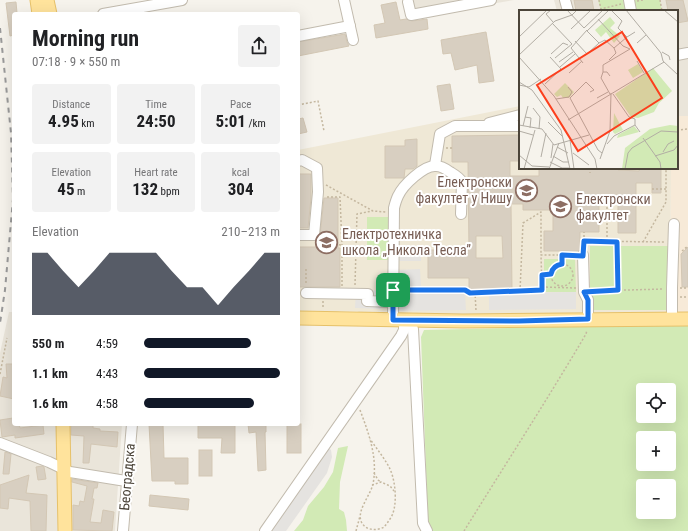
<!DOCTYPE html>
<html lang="en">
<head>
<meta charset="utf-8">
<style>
  :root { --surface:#fff; --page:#f2f2f2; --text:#202124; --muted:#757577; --accent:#111827 }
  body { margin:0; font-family:"Roboto Condensed",sans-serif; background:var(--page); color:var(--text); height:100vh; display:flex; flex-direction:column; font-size:15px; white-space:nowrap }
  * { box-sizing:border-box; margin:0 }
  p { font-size:13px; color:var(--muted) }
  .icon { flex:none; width:22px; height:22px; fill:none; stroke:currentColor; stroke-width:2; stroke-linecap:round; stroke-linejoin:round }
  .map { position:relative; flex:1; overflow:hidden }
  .panel { position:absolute; left:12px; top:12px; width:288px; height:414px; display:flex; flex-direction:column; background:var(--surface); border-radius:4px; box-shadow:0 4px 16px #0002 }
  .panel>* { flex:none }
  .fabs { position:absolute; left:636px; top:383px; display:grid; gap:8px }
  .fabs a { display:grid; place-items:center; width:40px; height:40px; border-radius:4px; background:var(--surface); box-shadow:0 4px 16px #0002; font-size:20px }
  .pin { position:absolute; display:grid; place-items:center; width:34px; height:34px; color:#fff; margin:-17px; border-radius:8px; box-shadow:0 2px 6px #0006 }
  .round { display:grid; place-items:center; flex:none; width:42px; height:42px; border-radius:4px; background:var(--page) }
  .headline { display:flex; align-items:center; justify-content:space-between; height:68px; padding:0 20px }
  h1 { font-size:22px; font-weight:700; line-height:30px }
  .figures { display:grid; grid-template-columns:repeat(3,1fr); gap:6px; height:68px; padding:4px 20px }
  .figures div { display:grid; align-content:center; border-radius:4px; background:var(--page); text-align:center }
  .figures b { font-size:17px; font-weight:700 }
  .figures small { font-size:11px; font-weight:400 }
  .figures p { font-size:11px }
  .chart { height:112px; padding:8px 20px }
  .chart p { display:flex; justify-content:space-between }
  .chart svg { width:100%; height:72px; margin-top:4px; fill:var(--accent); opacity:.7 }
  ul { padding:0 20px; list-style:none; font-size:13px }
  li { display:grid; grid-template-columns:64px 48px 1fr; align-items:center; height:30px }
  li i { height:10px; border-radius:5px; background:var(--accent) }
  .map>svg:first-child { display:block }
</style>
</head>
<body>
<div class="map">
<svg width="688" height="531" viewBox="0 0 688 531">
  <rect width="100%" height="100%" fill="#f6f3ec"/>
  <g fill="#eae5da">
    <polygon points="405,0 514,0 409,18"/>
    <polygon points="554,0 688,0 688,116 677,116 677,11 557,11"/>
    <polygon points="9,312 14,312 14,424 122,424 115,531 0,531 0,353"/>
  </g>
  <polygon fill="#f7ead8" points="677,116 688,116 688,312 670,312 671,168 677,168"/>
  <polygon fill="#efe8d6" points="520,106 520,168 671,168 670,312 388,315 363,314 357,311 340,311 335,313 298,313 298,150"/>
  <g fill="#d2eab5" fill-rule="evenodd">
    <polygon points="598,0 660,0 662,11 601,11"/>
    <rect x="367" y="217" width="23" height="43"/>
    <rect x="590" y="246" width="79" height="64"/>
    <polygon points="544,259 575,259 576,292 544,292"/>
    <path d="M688 324V531H430L428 522 421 337 424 330ZM643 390H669V416H643ZM643 438H669V464H643ZM643 486H669V512H643Z"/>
    <polygon points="348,446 340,482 339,509 344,512 346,520 347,531 294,531 303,520 308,506 324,487 333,472 338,448"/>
  </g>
  <g fill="#e5e3e0">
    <rect x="396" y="251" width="25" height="10"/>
    <polygon points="420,269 421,286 396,286 396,270"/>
    <polygon points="356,289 382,291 381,309 355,308"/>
    <polygon points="465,292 466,310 395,311 395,293"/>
    <polygon points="576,292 576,309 489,310 489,293"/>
    <polygon points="327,447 331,450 332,457 327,473 286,531 269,531"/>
  </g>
  <g fill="#d8cfc1" stroke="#d3c7b4" fill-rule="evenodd">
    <polygon points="574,0 592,0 594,11 576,11"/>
    <polygon points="666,0 683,0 688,21 677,23 677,11 668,11"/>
    <polygon points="16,2 17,13 14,14 14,35 10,36 6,3"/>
    <polygon points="396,2 400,20 406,19 412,21 427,19 428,29 376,38 374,25 385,23 381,5"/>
    <polygon points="486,32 494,81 479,83 477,65 455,70 451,53 443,54 441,40"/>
    <polygon points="345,34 347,42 349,46 298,56 298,42"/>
    <polygon points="450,84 454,109 441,111 437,86"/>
    <polygon points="303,118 307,132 298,134 298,119"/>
    <path d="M520 135V161H510V176H539V168H618V170L639 171 640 168H661V193H652V183H636V233H618V198H599V232H580V250L578 251H544V231H553V210H523V204H511L512 290H469V278H428V250H469L468 162H452V136ZM476 236H502L503 258H476Z"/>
    <polygon points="417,139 417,166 413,169 405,169 404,178 385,178 385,146 405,146 405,140"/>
    <polygon points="298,174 311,174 311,198 308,228 298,228"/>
    <polygon points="324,198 338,198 338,248 340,248 340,287 298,287 298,247 324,247 324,236 320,236"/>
    <polygon points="688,247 688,287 682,287 681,254"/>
    <polygon points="6,364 14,364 14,399 0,396 3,377 7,378"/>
    <polygon points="13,418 13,424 19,424 20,428 43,425 44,434 15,438 15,435 2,437 0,420"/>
    <polygon points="71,424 93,424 93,428 100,429 100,431 118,432 117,447 91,444 89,463 83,463 84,436 71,435"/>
    <polygon points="149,424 163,424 164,458 188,458 188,484 175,484 175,481 152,481"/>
    <polygon points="198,424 235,424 235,453 221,453 222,438 198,438"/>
    <polygon points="248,424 266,424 266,432 265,432 266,470 258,471 256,432 249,433"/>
    <rect x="287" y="424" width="14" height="29"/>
    <rect x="199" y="450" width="13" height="26"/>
    <polygon points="5,452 11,454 9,474 3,474"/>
    <polygon points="42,466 44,467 46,479 38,480 36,467"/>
    <polygon points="29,475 26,493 47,495 46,531 31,531 30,501 9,498 8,509 0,508 0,485"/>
    <polygon points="72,479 98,483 97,488 94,488 92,499 94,499 90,522 101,523 103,510 114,512 112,531 73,530 73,505 79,506 80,501 84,502 87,486 72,482"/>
    <polygon points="150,495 189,499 188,510 149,506"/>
  </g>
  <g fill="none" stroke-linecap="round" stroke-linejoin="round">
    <defs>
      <g id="minor">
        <polyline points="344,0 353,40"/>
        <polyline points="565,0 568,11"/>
        <polyline points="629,0 631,11"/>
        <polyline points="408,2 411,15 491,0"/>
        <polyline points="103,14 182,0"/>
        <polyline points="298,36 350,26"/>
        <polyline points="677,55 688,53"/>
        <polyline points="489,123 520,115"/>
        <polyline points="298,161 302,160 317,168 318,192 314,235 298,235"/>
        <polyline points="435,165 440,134 455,126 520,126"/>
        <polyline points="583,255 584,292 588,300 588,319"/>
        <polyline points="306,293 368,294 367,301 393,302"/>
        <polyline points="672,319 672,288 674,224"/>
        <path d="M393 320 394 208C395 204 396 200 398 196 403 185 424 165 436 166 441 166 446 169 450 172 455 175 459 177 462 182L461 214"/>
        <polyline points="413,329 423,523 427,531"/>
        <polyline points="0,443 49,462 70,472 126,481"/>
        <polyline points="123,531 132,424"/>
        <polyline points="265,531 401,336 404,330 404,320"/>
      </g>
      <g id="major">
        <polyline points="37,0 39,14"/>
        <polyline points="47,0 50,14"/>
        <polyline points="298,318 463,321 688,319"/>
        <polyline points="63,424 65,531"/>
      </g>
    </defs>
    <use href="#minor" stroke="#c2bbae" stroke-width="12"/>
    <use href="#major" stroke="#e6c16a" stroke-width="15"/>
    <g stroke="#c4b79f" stroke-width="1.5" stroke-dasharray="2 2" stroke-linecap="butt">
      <polyline points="599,0 601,9 621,4"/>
      <polyline points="660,0 662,11"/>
      <polyline points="637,1 643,0"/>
      <polyline points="298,105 318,101 324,131"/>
      <polyline points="677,130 688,129"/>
      <polyline points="446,148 452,148"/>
      <polyline points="563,168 563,172"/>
      <polyline points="590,168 590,173"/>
      <polyline points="326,185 373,211 386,212"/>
      <polyline points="652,189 666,189"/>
      <polyline points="327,197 340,197 342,245"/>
      <polyline points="584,241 584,232"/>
      <polyline points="607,241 607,198"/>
      <polyline points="617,242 618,290"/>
      <polyline points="643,242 666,202 666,168"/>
      <polyline points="331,244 341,245"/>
      <polyline points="583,247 584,241 665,242"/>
      <polyline points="342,248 342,286"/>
      <polyline points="342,249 356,249 357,214 372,211"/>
      <polyline points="682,251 688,246"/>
      <polyline points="562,264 562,256"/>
      <circle cx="562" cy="275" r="11"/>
      <polyline points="306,269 306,285"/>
      <polyline points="542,275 551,274"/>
      <polyline points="355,285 356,249"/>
      <polyline points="542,287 576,288"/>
      <polyline points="680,288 688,288"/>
      <polyline points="401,290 465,291 470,293 542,290 541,255 576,255"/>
      <polyline points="520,291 523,223 541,212 541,255"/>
      <polyline points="592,291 664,289"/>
      <polyline points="475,292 476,311"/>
      <polyline points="680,297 688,297"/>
      <polyline points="323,301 323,309"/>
      <polyline points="0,374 7,338"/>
      <path d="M360 410C369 434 378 458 373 484 370 496 357 510 361 521 365 531 377 531 384 527 386 525 388 522 390 519 398 508 396 482 390 469 385 459 377 449 370 439"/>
      <polyline points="374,473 378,480 381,482"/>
      <polyline points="372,485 381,482 390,486 394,491"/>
      <polyline points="356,531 360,516"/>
      <path d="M464 531C505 465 547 400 586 334L587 330"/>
    </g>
    <use href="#minor" stroke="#fff" stroke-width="10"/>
    <use href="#major" stroke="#ffe39c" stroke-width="13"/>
    <polyline stroke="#9a9a9a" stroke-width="2" stroke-dasharray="5 5" stroke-linecap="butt" points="0,28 11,133 13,199 5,290 0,323"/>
  </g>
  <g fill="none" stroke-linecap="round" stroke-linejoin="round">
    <defs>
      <path id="route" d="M584 241 617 242 618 290 584 292 588 300V319L519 321 393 320V290H465L470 293 542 290V275L551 274C552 268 556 265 562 264V255L583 256Z"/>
    </defs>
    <use href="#route" stroke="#fff" stroke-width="8"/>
    <use href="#route" stroke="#1a73e8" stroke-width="5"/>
  </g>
  <defs>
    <symbol id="university-ring" viewBox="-11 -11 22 22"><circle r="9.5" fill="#fff" stroke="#8d6e63" stroke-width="1.5"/><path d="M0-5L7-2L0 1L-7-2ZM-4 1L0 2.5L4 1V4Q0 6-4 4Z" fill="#8d6e63"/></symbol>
    <symbol id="school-ring" viewBox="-11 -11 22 22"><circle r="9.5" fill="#fff" stroke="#8d6e63" stroke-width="1.5"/><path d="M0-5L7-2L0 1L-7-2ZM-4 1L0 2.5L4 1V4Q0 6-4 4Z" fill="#8d6e63"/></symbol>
  </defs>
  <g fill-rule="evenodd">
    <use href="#university-ring" x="514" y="178" width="25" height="25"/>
    <use href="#university-ring" x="548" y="194" width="25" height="25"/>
    <use href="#school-ring" x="314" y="230" width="25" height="25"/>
  </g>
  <g text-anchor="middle" stroke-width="4" stroke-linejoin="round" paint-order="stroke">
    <g font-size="14" fill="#785e54" stroke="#fff" text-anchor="start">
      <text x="512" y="187" text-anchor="end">Електронски<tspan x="512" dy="16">факултет у Нишу</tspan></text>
      <text x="576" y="204">Електронски<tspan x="576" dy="16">факултет</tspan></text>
      <text x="342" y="239">Електротехничка<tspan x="342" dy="16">школа „Никола Тесла”</tspan></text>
    </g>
    <g font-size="14" fill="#4b4439" stroke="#fff">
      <text transform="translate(127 477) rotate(-85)" y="5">Београдска</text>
    </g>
  </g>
  <g transform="translate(519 10)">
    <rect width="159" height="159" fill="#f6f3ec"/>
    <path d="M91 7 96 13 91 18 101 26 95 33 87 22 82 27 76 20ZM119 54 124 62 114 68 109 60ZM134 58 153 81 140 93 135 102 119 108 112 107 96 84ZM46 73 55 82 50 88H44L42 85 38 87 35 84ZM95 103 104 120 96 124 94 122ZM151 115 159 116V159H103L106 138 131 119ZM115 116 120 122 98 128 99 125Z" fill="#d2eab5"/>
    <path fill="none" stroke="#b2ada4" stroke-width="1" d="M32 0 27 4 34 12M48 0 65 18 84 0M90 0 68 21 80 33 86 30 95 38 108 27M92 0 103 11 99 18 108 27 116 22M107 0 142 43 144 51 159 65M145 0 159 12M79 9 104 36 111 39M33 13 53 34 36 48M52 19 72 0M0 27 28 0M56 31 68 44 80 33M118 33 127 25M143 42 150 46 151 50M32 44 44 33 49 35M0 45 36 11 53 5 58 0M0 47 35 86 76 149 78 159M90 50 97 43 95 38M118 51 125 63M40 52 54 42M64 53 52 38 68 20M41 57 56 44M84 62V55L111 39M50 63 63 51M0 72 13 80 42 120 51 159M26 74 42 59 31 47M0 75 10 77 22 69M71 82 75 80 67 72 51 88 79 140 83 143M91 84 82 68 84 62H88L91 66M94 84 110 107 116 109V115L121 122M78 88 89 82M37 89 50 87 53 82 49 77M14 98 21 107 20 119M6 107 12 108 11 118M49 110 145 52M29 112 43 126M0 115 23 119 35 135 70 125M4 116 9 96M0 121 14 125M124 128 141 152 142 159M51 130 55 159M88 134 95 126 116 115M38 137 49 143M144 142 149 134 155 131M54 143 70 155M0 145 13 156 30 157M34 146 44 152H50M136 146 155 140 159 135M22 147 27 123M32 148 34 134M81 149 91 121 92 83M31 152 43 158H51M5 159 16 120M30 159 40 133M106 159 109 143 113 138 142 121 159 122"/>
    <path fill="#fc3f1d" fill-opacity="0.15" stroke="#fc3f1d" stroke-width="2" d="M103 22 143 88 59 141 18 75Z"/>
    <rect width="159" height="159" fill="none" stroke="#4b4439" stroke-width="2"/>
  </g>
</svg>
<div class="fabs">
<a><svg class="icon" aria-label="locate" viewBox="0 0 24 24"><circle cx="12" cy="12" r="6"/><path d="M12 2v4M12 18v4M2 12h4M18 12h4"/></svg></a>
<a>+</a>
<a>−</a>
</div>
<div class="pin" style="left:393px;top:290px;background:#1e9e55"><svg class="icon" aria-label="arrive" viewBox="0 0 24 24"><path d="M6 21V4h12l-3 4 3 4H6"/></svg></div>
<section class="panel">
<div class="headline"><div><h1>Morning run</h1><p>07:18 · 9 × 550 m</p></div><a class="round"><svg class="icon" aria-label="share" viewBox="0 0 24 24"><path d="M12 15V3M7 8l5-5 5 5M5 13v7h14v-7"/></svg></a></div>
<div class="figures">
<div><p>Distance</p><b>4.95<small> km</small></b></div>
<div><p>Time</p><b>24:50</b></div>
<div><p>Pace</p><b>5:01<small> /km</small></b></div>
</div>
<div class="figures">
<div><p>Elevation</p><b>45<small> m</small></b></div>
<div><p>Heart rate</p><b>132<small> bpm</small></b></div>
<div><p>kcal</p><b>304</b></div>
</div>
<div class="chart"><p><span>Elevation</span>210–213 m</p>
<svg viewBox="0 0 160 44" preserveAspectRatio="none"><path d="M0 44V6L10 6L20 17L30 27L40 17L50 6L60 6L70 6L80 6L90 17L100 27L110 27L120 38L130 27L140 17L150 6L160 6V44z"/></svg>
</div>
<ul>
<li><b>550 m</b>4:59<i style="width:79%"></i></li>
<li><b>1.1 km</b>4:43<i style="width:100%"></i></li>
<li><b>1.6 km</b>4:58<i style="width:81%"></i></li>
</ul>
</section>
</div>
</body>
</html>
